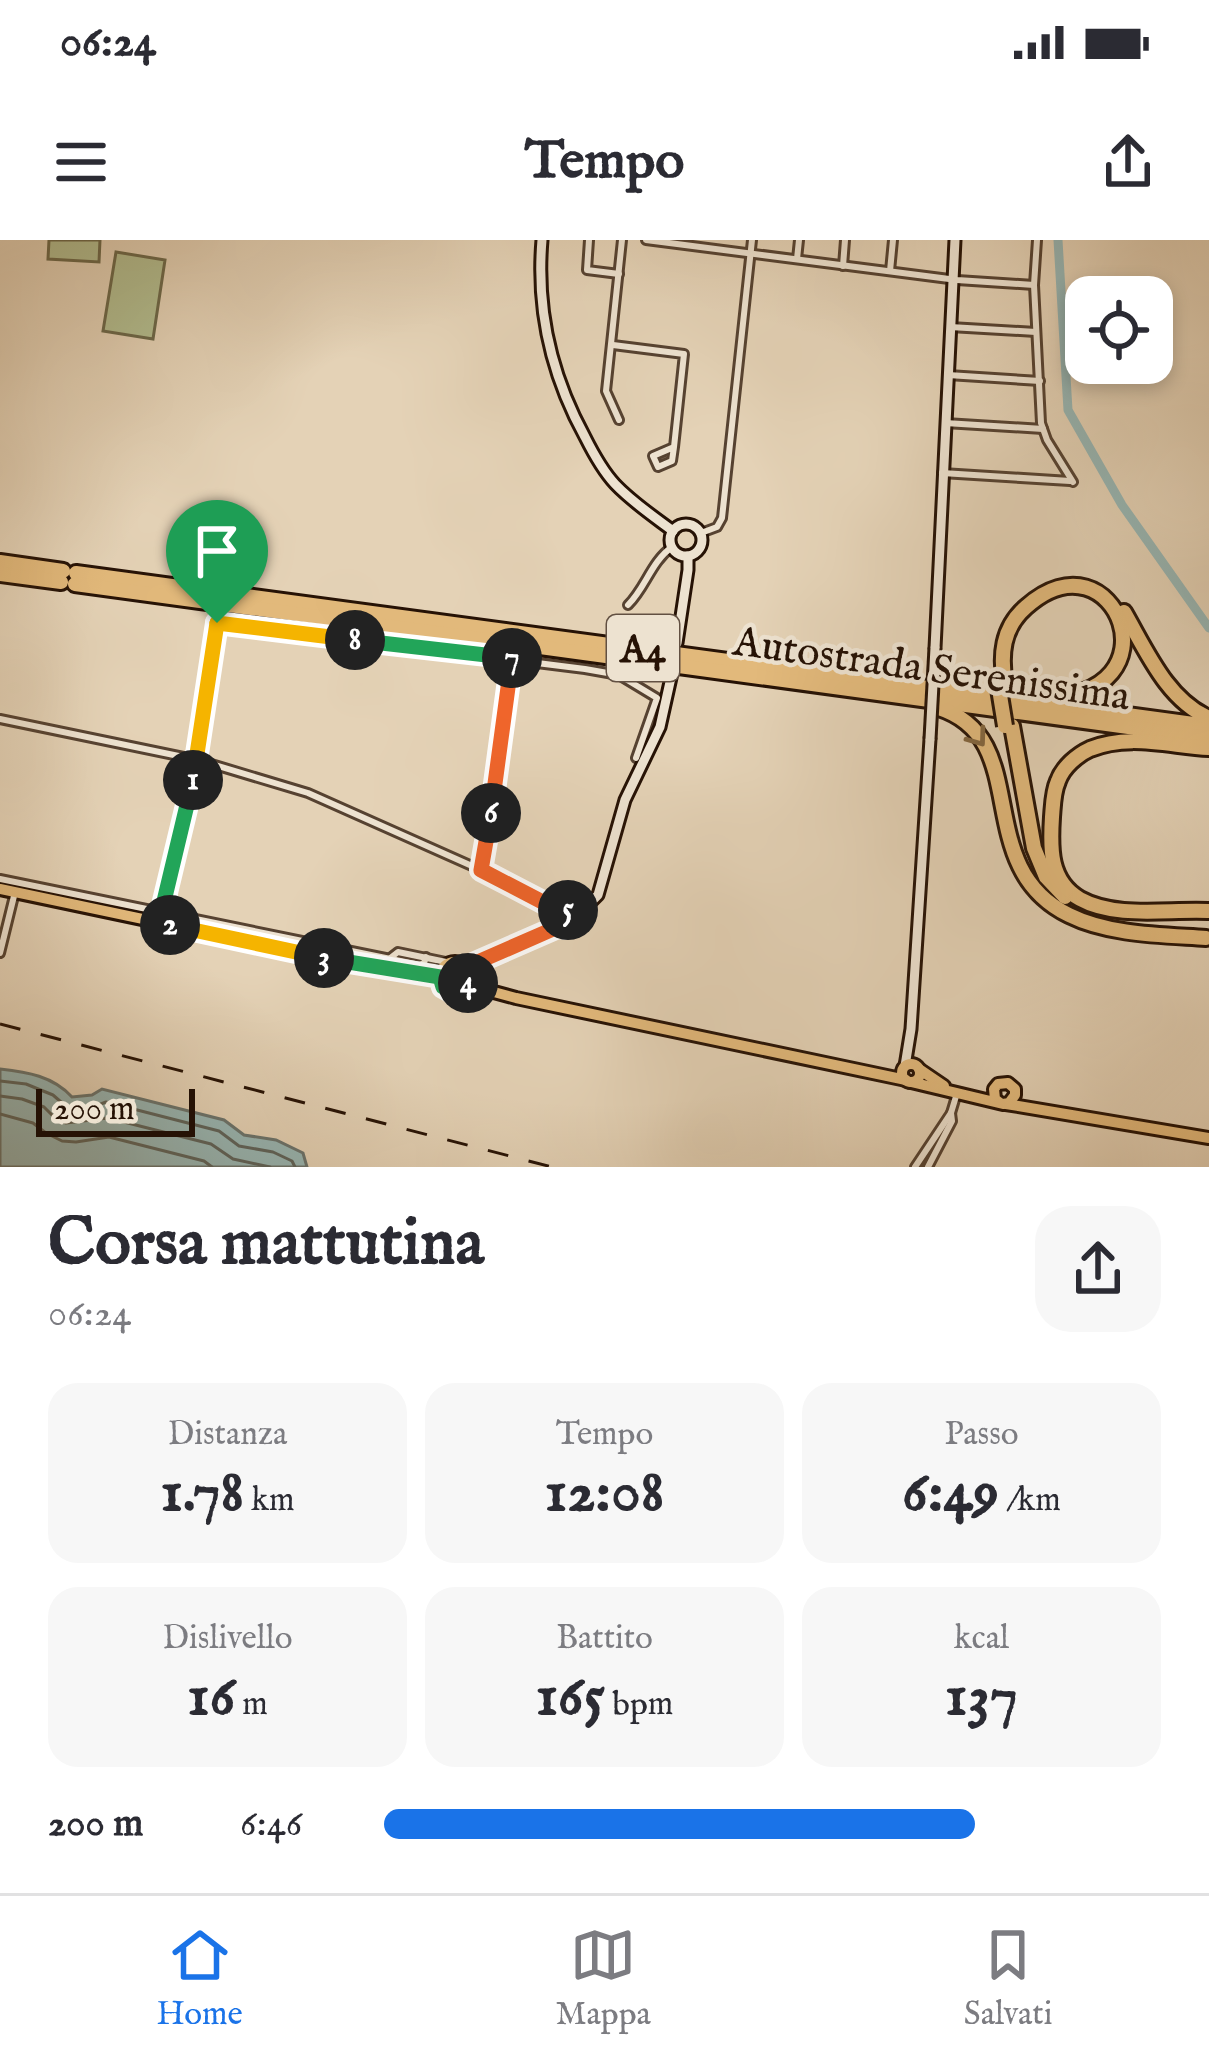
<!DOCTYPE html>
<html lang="it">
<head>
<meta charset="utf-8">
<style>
  :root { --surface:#fff; --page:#f7f7f7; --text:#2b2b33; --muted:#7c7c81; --line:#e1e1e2; --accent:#1a73e8 }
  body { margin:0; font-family:"IM FELL English",serif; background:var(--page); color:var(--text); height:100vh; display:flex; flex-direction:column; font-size:45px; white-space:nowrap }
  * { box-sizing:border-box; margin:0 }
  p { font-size:39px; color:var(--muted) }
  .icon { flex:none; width:66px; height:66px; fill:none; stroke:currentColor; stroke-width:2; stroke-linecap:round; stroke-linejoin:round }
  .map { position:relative; height:927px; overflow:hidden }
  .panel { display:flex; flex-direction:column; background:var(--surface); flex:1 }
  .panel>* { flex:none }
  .fabs { position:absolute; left:1065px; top:36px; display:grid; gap:24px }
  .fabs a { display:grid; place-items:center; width:108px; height:108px; border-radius:24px; background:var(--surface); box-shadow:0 6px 18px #0003; font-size:60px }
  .scale { position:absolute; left:36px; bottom:30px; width:159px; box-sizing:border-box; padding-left:12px; border:6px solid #261205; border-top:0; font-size:33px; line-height:42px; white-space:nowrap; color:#261205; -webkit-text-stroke:9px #ede2d0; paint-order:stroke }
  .pin { position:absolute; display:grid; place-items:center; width:102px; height:102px; color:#fff; margin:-123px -51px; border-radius:50% 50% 50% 0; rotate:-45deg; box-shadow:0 0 12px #0007 }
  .pin .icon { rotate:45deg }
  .km { position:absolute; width:60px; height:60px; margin:-30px; border-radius:50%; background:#222; color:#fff; font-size:33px; line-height:60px; text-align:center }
  .round { display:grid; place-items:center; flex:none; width:126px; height:126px; border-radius:36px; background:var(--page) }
  .summary { display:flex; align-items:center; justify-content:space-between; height:204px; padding:0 48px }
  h1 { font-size:66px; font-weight:800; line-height:90px }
  .figures { display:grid; grid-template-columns:repeat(3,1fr); gap:18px; height:204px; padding:12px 48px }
  .figures div { display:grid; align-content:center; border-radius:30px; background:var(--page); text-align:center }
  .figures b { font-size:60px; font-weight:800 }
  .figures small { font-size:33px; font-weight:400 }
  .figures p { font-size:33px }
  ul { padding:0 48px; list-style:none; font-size:39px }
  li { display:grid; grid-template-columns:192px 144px 1fr; align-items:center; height:90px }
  li i { height:30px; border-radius:15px; background:var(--accent) }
  .status { display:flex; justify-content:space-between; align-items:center; height:84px; padding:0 60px; background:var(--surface); direction:ltr }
  .status svg { height:33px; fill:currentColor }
  header { display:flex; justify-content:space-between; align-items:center; height:156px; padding:0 48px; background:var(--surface); font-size:54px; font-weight:800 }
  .tab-bar { display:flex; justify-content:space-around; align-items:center; height:168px; border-top:3px solid var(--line); background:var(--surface); font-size:33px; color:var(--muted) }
  .tab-bar a { display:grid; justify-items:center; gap:6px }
  .tab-bar .active { color:var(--accent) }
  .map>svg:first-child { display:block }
</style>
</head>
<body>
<div class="status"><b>06:24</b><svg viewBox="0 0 49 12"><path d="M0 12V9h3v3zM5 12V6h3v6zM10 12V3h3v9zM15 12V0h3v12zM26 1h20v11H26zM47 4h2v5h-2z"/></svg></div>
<header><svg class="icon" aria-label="menu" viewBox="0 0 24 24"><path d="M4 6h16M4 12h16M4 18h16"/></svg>Tempo<svg class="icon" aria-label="share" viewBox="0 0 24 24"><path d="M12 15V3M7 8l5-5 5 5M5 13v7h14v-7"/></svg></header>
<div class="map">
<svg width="1209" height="927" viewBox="0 0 1209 927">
  <rect width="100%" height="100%" fill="#e4d2b6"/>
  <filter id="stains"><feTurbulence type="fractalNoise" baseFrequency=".00167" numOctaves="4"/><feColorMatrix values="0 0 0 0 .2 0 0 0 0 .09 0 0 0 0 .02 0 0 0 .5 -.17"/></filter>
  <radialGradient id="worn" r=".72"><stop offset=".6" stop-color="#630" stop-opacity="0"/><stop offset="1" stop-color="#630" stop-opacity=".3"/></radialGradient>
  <g fill="#b2bd90" stroke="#6c684a" stroke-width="3">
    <polygon points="49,0 100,0 99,22 48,19"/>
    <polygon points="116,12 165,20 153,99 103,91"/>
  </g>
  <path fill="#97b6b4" stroke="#6a746e" stroke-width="3" d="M0 829C27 832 53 836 72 857L92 855 102 849 224 880 244 895 276 900 303 913 307 927H0Z"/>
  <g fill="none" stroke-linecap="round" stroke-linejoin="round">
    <g stroke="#5e645c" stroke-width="3">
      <polyline points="0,841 26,844 53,855 69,869 93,867 106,862 219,891 239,906 273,912 292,921 295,927"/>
      <polyline points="0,856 22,859 44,867 56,879 66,883 108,878 211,904 233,919 270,927"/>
      <polyline points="0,874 33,883 46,893 62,901 76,902 109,897 204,921 212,927"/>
    </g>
    <polyline stroke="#97b6b4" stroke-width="9" points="1058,0 1068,170 1122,265 1209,388"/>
    <defs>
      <g id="street">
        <polyline points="589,0 587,30 619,34"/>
        <polyline points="646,0 957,40 1034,45"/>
        <polyline points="1037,0 1034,45 1041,183 1047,200 1073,242"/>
        <polyline points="797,19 799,0"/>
        <polyline points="843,26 845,0"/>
        <polyline points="890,31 893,0"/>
        <polyline points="950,87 1036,92"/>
        <polyline points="613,105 684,114 674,207 653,216 658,227 672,221 674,207"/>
        <polyline points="948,135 1040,141"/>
        <polyline points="619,180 606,151 622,0"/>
        <polyline points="945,183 1043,189"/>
        <polyline points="942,233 1070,241"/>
        <polyline points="701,293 717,287 722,278 752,0"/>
        <path d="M628 365C646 347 651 322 672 307"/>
        <polyline points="0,479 198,520 308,553 481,630 554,667 559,674"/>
        <polyline points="481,630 513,418"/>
        <polyline points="0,639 420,725 424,723 426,717"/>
        <polyline points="159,682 198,520 217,383 585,429 619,435 657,458 636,518"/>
        <polyline points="0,713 15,652"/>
        <polyline points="389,719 398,712 451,723"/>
        <polyline points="915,927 951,873 957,853"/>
        <polyline points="928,927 952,881 951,873"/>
      </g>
      <g id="secondary">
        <path d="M542 0C536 71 551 135 585 197 593 213 603 231 615 244 632 262 653 276 673 291"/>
        <circle cx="686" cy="300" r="16"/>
        <polyline points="677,403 688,330 688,316"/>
        <polyline points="935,408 955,0"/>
        <polyline points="579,674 598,655 625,560 660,487 672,433"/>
        <polyline points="560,686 557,679 559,674 572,669 579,674"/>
        <polyline points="467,729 560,686 565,688 576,682 579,674"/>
        <polyline points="905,826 911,789 930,499"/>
      </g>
      <g id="primary">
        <polyline points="0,649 332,719 440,737"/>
        <circle cx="455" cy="737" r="15"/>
        <polyline points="468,745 516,758 906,840"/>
        <circle cx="911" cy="833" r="9"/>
        <polyline points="919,829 944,846"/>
        <polyline points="911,842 1003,864 1009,863 1015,855 1015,849 1008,843 998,844 994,849 995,859 1000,863"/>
        <polyline points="1006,864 1209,898"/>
      </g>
      <g id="highway">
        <polyline points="0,322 63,331"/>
        <polyline points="76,333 1209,486"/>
        <polyline points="0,334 61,342"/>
        <polyline points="75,344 1209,498"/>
        <path d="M1124 372C1146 410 1167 460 1209 478"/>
        <path d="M1005 445C1000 415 1002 388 1026 367 1115 287 1183 459 1042 457"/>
        <path d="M939 468C1035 499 969 626 1069 675 1109 695 1162 695 1206 698"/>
        <polyline points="1012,486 1034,608 1046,637 1065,657"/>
        <path d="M1208 671C1168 669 1116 679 1080 659 1049 641 1050 608 1052 577 1053 565 1053 552 1058 541 1063 527 1077 515 1090 509 1128 493 1170 506 1209 508"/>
      </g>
    </defs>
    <use href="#street" stroke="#564231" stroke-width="12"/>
    <use href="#secondary" stroke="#261205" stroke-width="15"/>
    <use href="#primary" stroke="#261205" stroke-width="16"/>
    <use href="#highway" stroke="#261205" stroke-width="20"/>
    <use href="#street" stroke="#ede2d0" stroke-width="6"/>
    <use href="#secondary" stroke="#ede2d0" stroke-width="9"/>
    <use href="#primary" stroke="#e2b97b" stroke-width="10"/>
    <use href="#highway" stroke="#e2b97b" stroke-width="14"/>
    <polyline stroke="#261205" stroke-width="3" stroke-dasharray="21 21" stroke-linecap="butt" points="0,784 552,927"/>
    <defs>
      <polyline id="secondary-bridge" points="930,499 935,408"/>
      <polyline id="highway-bridge" points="998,443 1005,486"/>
    </defs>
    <use href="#secondary-bridge" stroke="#261205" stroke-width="15" stroke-linecap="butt"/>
    <use href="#highway-bridge" stroke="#261205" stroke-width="20" stroke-linecap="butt"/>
    <use href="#secondary-bridge" stroke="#ede2d0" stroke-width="9"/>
    <use href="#highway-bridge" stroke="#e2b97b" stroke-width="14"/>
  </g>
  <defs><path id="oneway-chevron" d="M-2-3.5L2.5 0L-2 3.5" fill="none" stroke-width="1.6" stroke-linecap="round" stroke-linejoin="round" transform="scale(3)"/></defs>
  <use stroke="#846640" href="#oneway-chevron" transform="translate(978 498) rotate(54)"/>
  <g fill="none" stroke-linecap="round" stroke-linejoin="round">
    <defs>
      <polyline id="split-1" points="193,540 217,383"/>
      <polyline id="split-2" points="170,685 159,682 193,540"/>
      <polyline id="split-3" points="170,685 324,718"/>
      <polyline id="split-4" points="324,718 440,737 443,747 452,752 463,750 468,743"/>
      <polyline id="split-5" points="468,743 470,735 467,729 473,724 560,686 565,688 577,682 579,674 572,669 568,670"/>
      <polyline id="split-6" points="491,573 481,630 554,668 560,674 568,670"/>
      <polyline id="split-7" points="491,573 512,418"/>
      <polyline id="split-8" points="355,400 512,418"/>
      <polyline id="split-9" points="217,383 355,400"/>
    </defs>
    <use href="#split-1" stroke="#fff" stroke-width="24"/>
    <use href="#split-2" stroke="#fff" stroke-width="24"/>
    <use href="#split-3" stroke="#fff" stroke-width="24"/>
    <use href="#split-4" stroke="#fff" stroke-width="24"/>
    <use href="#split-5" stroke="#fff" stroke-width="24"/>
    <use href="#split-6" stroke="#fff" stroke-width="24"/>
    <use href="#split-7" stroke="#fff" stroke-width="24"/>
    <use href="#split-8" stroke="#fff" stroke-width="24"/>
    <use href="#split-9" stroke="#fff" stroke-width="24"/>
    <use href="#split-1" stroke="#f5b400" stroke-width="15"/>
    <use href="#split-2" stroke="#22a559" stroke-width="15"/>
    <use href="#split-3" stroke="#f5b400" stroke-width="15"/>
    <use href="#split-4" stroke="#22a559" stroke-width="15"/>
    <use href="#split-5" stroke="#f0652b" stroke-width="15"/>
    <use href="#split-6" stroke="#f0652b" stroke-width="15"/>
    <use href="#split-7" stroke="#f0652b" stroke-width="15"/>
    <use href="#split-8" stroke="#22a559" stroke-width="15"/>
    <use href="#split-9" stroke="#f5b400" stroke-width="15"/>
  </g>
  <g text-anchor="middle" stroke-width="9" stroke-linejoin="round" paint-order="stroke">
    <rect fill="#ede2d0" stroke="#625042" stroke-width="3" x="607" y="375" width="72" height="66" rx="9"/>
    <g font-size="39" font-weight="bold" fill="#261205">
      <text x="643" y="422">A4</text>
    </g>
    <g font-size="42" fill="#261205" stroke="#ede2d0">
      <text transform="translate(932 427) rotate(8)" y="15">Autostrada Serenissima</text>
    </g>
  </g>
  <rect width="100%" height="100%" filter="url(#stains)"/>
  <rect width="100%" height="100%" fill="url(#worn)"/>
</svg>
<div class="fabs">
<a><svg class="icon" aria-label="locate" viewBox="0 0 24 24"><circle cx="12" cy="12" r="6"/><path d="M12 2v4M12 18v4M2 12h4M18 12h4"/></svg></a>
</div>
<div class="scale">200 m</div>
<div class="pin" style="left:217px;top:383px;background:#1e9e55"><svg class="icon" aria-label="arrive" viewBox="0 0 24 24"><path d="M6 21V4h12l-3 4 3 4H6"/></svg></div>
<b class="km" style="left:193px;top:540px">1</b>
<b class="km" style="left:170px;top:685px">2</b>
<b class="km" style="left:324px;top:718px">3</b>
<b class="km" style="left:468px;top:743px">4</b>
<b class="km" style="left:568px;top:670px">5</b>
<b class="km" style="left:491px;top:573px">6</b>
<b class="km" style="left:512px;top:418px">7</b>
<b class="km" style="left:355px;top:400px">8</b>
</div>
<section class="panel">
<div class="summary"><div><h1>Corsa mattutina</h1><p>06:24</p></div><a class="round"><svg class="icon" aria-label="share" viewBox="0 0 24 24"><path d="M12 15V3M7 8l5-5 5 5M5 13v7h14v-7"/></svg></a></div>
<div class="figures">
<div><p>Distanza</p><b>1.78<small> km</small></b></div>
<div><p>Tempo</p><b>12:08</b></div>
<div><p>Passo</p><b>6:49<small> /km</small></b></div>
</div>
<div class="figures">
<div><p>Dislivello</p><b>16<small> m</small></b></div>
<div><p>Battito</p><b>165<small> bpm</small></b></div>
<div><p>kcal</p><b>137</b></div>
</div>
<ul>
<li><b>200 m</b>6:46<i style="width:76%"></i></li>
</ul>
</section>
<nav class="tab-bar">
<a class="active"><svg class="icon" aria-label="home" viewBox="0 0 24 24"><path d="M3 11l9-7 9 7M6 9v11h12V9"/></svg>Home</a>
<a><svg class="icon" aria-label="map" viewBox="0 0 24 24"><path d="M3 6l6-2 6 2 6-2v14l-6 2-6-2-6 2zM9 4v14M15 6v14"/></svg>Mappa</a>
<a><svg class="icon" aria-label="saved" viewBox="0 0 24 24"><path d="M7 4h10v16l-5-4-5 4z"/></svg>Salvati</a>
</nav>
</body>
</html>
